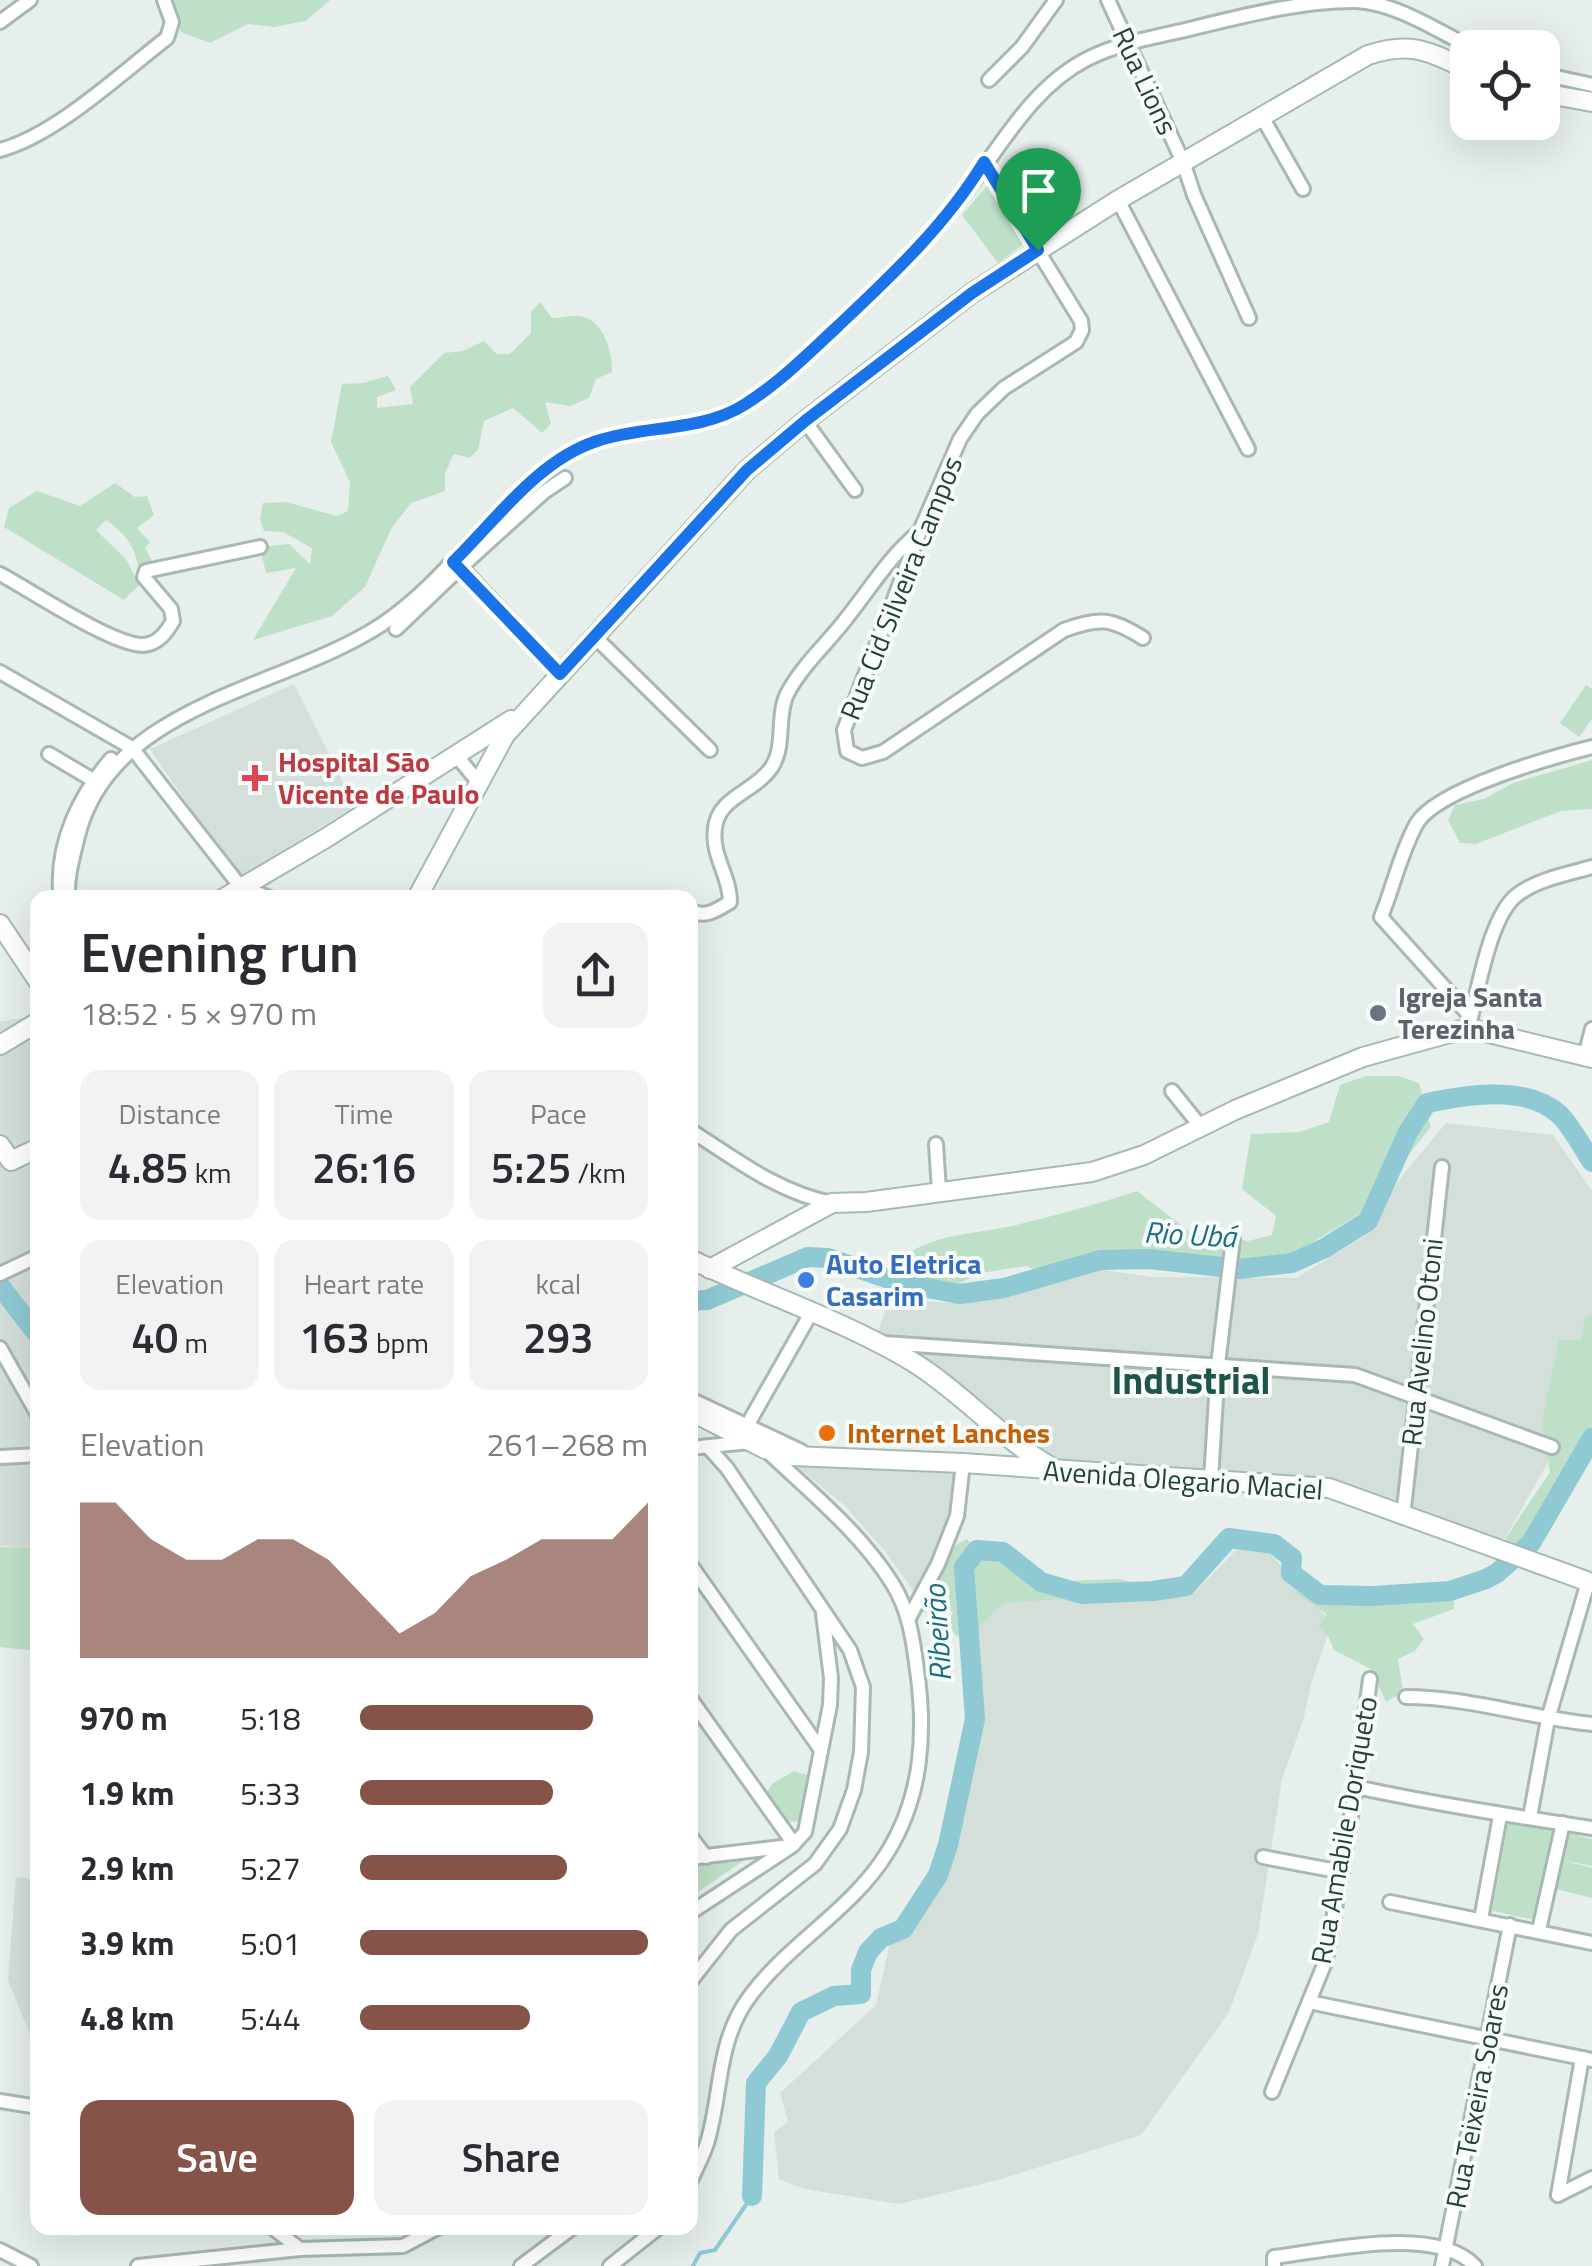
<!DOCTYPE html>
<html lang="en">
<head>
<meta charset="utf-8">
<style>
  :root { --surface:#fff; --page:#f2f2f3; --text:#2b2b33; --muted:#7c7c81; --accent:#855347 }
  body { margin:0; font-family:"Titillium Web",sans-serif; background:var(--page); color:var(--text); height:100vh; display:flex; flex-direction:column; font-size:38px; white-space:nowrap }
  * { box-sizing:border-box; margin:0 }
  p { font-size:32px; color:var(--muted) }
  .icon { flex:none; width:55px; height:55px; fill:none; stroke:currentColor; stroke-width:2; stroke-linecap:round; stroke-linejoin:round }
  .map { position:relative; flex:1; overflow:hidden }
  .details { position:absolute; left:30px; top:890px; width:668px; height:1345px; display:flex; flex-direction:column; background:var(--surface); border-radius:20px; box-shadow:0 10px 40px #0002 }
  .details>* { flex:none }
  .tools { position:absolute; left:1450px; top:30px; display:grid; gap:20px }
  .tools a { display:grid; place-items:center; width:110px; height:110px; border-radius:20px; background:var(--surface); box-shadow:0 10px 40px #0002; font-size:50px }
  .pin { position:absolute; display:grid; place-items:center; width:85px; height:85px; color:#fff; margin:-102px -42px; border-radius:50% 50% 50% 0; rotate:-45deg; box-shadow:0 0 10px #0007 }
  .pin .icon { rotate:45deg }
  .round { display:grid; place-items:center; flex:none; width:105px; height:105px; border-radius:20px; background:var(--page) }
  .summary { display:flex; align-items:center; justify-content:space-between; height:170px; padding:0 50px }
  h1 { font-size:55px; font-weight:600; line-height:75px }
  .figures { display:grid; grid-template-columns:repeat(3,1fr); gap:15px; height:170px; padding:10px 50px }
  .figures div { display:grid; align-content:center; border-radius:20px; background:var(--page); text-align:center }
  .figures b { font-size:42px; font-weight:600 }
  .figures small { font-size:28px; font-weight:400 }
  .figures p { font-size:28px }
  .chart { height:280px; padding:20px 50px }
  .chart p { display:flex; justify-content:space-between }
  .chart svg { width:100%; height:180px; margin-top:10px; fill:var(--accent); opacity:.7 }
  .action { display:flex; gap:20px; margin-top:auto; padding:20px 50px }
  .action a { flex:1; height:115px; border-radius:20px; background:var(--accent); color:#fff; font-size:40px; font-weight:600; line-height:115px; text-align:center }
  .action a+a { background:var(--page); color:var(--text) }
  ul { padding:0 50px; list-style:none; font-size:32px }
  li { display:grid; grid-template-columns:160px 120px 1fr; align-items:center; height:75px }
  li i { height:25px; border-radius:12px; background:var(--accent) }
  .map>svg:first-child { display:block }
</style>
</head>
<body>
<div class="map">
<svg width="1592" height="2266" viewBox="0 0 1592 2266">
  <rect width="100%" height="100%" fill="#e6efeb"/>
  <g fill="#d4dfda">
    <polygon points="294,684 355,806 238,878 150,749"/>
    <polygon points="37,1015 37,1548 0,1546 0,1022"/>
    <polygon points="1446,1123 1553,1135 1592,1191 1592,1385 1501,1545 1336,1482 1056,1462 1003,1435 865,1343 876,1338 889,1299 953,1303 1096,1269 1152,1277 1296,1278 1365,1236 1398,1181"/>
    <polygon points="792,1462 959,1473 946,1532 917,1596 885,1551 845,1506"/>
    <polygon points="1238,1548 1269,1552 1332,1623 1311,1684 1303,1721 1282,1779 1258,1934 1229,2012 1141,2135 998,2180 899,2204 804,2189 779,2179 774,2132 788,2122 780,2093 876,2005 890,1942 929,1900 975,1768 975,1632 1003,1603 1083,1598 1150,1601 1194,1593"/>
    <polygon points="16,1877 37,1879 37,2041 32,2040 8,1980"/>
  </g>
  <g fill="#bfe0c8">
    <polygon points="164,0 330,0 306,21 274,27 248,24 210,43 181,32"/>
    <polygon points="990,182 1025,243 998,263 962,215"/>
    <path d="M540 302 552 318C560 318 569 316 576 316 602 315 613 351 612 372L596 379 589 398 570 406 545 402 551 424 542 433 513 408 484 421 478 450 469 458 454 454 445 473V491L411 503 391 529 365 587 332 616 253 640 296 568 266 573 260 547 289 544 310 564 312 548 283 532 264 531 260 519 263 503 286 502 337 516 348 511 350 482 331 442 342 384 363 383 388 376 396 390 377 397V408L413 404 410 387 444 353 463 351 484 341 497 354H510L531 333V312Z"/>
    <path d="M115 483 135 497 147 496 154 515 137 528 150 542 145 548 152 561 138 566C135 545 123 532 106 520L96 530 126 559 139 585 124 600 4 527 9 508 37 491 80 506Z"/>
    <polygon points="1586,685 1592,689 1592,719 1579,737 1560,723"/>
    <polygon points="1592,760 1592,809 1561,811 1476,844 1460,843 1448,820 1455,805 1484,799 1513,783"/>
    <path d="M1366 1076H1399L1419 1083 1431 1127 1361 1213 1295 1253 1243 1261 1098 1252 1043 1275 1027 1266 980 1273 958 1284 880 1275C929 1231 956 1238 1016 1225 1057 1215 1097 1204 1137 1191L1190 1232 1248 1241 1272 1235 1276 1216 1242 1189 1251 1134 1299 1132 1329 1122 1340 1085Z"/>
    <polygon points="1592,1315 1592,1441 1524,1549 1501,1545 1550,1472 1542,1422 1559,1340 1581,1340 1585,1316"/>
    <path d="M967 1539 977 1550 997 1545 1026 1558 1039 1573 1069 1581 1117 1579 1150 1585 1153 1591 1150 1601 1083 1598 1003 1603 975 1632 956 1636 949 1625 953 1611 919 1612C927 1587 940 1549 967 1539Z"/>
    <polygon points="0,1547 37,1548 37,1651 0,1647"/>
    <polygon points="1292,1591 1454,1593 1454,1609 1413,1624 1424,1639 1415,1651 1398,1659 1403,1692 1386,1702 1371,1669 1334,1650 1328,1636 1319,1627 1327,1614"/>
    <polygon points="794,1771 811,1776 800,1822 784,1821 766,1794 772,1784"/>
    <polygon points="1509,1818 1560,1826 1540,1921 1492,1911"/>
    <polygon points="1564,1832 1592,1839 1592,1866 1561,1860 1592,1868 1592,1898 1552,1888"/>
    <polygon points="756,1852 695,1894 693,1861"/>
  </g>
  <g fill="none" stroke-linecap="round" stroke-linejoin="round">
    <polyline stroke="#8ec9d4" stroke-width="4" points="693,2266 700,2253 715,2250 752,2196"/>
    <g stroke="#8ec9d4" stroke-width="20">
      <polyline points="0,1286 38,1335"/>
      <path d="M690 1301 707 1300 808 1257 828 1258 901 1283 959 1294 1004 1288 1100 1260 1149 1259 1239 1269 1292 1263 1325 1248 1368 1221 1408 1132 1427 1103C1467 1095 1526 1084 1560 1115 1572 1127 1582 1147 1592 1162"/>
      <polyline points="752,2196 756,2083 778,2056 801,2012 834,1996 861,1994 861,1970 868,1952 881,1938 903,1929 938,1875 948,1845 975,1719 964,1567 977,1550 1003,1552 1041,1582 1082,1594 1153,1591 1186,1586 1229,1538 1274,1544 1292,1558 1291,1573 1320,1595 1373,1596 1450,1591 1486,1579 1497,1573 1531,1543 1592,1438"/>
    </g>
    <defs>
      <g id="street">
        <polyline points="1108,0 1183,162 1194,195 1249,318"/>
        <polyline points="0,22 30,0"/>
        <polyline points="1542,74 1592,85"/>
        <polyline points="989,80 1022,47 1056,0"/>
        <polyline points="1261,115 1303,189"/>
        <path d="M0 150C56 135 120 74 167 38L172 22 164 0"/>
        <path d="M984 163 1081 321 1082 330 1076 342 1004 388 977 414 960 439 920 531 844 730 847 751 862 758 883 752 1064 630C1100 617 1111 618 1143 638"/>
        <polyline points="1118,200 1248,449"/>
        <polyline points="805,421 855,490"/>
        <polyline points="455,564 461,567 544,492 565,478"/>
        <path d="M0 574C30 590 112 645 143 645 158 644 166 633 173 621L171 609 144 577 146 571 260 547"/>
        <polyline points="396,629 461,567 560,674"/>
        <polyline points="595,637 710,750"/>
        <polyline points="0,672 132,748 240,886 270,898"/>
        <polyline points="49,754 93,780"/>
        <polyline points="456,755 479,783"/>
        <path d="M60 890C57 841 80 795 111 759"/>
        <path d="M68 898C67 876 73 857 78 836 111 703 281 690 381 625 453 577 498 495 573 452 610 430 653 431 694 423 736 415 768 389 800 361 853 314 906 265 951 210 995 159 1025 91 1087 59 1117 44 1149 38 1181 31 1234 18 1302 0 1357 1 1398 4 1436 30 1472 48"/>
        <path d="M690 910C704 919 717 910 730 902 730 875 711 856 715 828 718 797 755 792 771 768 786 747 776 717 787 694 802 665 830 641 849 615 872 586 889 557 918 533"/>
        <path d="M1471 1017 1381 917C1393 888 1401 851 1417 823 1438 789 1552 757 1592 747"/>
        <path d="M1470 1021C1479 987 1490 916 1517 895 1538 879 1568 874 1592 867"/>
        <polyline points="1585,1056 1592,1029"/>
        <polyline points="1172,1091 1201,1127"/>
        <path d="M690 1130C735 1159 779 1193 832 1203"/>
        <polyline points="936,1144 939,1191"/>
        <polyline points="0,1274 38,1256"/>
        <polyline points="884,1343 1355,1375 1552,1447"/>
        <polyline points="0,1348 38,1415"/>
        <polyline points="690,1399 801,1451"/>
        <polyline points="745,1438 744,1431 811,1313"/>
        <polyline points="690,1448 749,1442"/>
        <polyline points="0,1457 38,1455"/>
        <polyline points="1211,1480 1218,1365 1233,1239"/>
        <polyline points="1403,1517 1442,1167"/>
        <polyline points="690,1564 821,1750"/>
        <polyline points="909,1618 938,1564 957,1516 963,1463"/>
        <path d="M1406 1697C1468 1697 1530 1718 1592 1724"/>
        <polyline points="690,1698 794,1844"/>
        <path d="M1356 1787C1435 1804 1513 1816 1592 1828"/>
        <polyline points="1530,1817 1548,1719 1588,1582"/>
        <polyline points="690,1836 706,1857"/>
        <polyline points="1263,1857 1342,1872"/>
        <polyline points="690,1858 790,1846"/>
        <polyline points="1390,1902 1592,1943"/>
        <polyline points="690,1913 792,1846 805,1832 830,1705 831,1678 823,1614"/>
        <polyline points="1481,1919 1500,1816"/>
        <polyline points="1539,1930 1563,1823"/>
        <polyline points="690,1982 731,1930 815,1864 840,1829 854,1790 861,1752 863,1687 850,1650 727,1468 709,1448"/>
        <polyline points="1309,2002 1592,2060"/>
        <polyline points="1272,2092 1326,1960 1356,1787 1370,1679"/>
        <polyline points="0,2101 38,2107"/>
        <path d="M690 2182C696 2169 704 2154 708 2140 722 2090 717 2040 750 1996 789 1943 852 1910 887 1853 922 1797 926 1734 917 1670 913 1639 909 1610 892 1583 860 1532 810 1492 767 1451"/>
        <polyline points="1558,2195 1582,2058"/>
        <polyline points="1558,2195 1592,2178"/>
        <polyline points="273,2228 300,2249"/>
        <polyline points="0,2250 31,2266"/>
        <polyline points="138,2266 300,2249 403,2246 437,2228"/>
        <polyline points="521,2266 572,2228"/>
        <polyline points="610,2266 658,2228"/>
        <path d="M1274 2266V2257C1325 2251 1436 2224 1475 2266"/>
        <polyline points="1442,2266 1510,1925"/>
      </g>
      <g id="secondary">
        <polyline points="1542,93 1592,102"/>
        <polyline points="224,898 326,838 511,720"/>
        <path d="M417 898 505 735 747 470 805 421 972 293 1118 200 1368 55C1411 41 1428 51 1468 70"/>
        <polyline points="0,924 38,981"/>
        <polyline points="0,1045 38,1022"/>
        <polyline points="0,1145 11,1161 38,1148"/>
        <path d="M690 1259C763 1294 843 1320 913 1362 963 1393 1001 1439 1053 1468"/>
        <polyline points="710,1269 832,1203 866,1202 1092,1172 1144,1155 1235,1110 1363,1057 1468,1028 1592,1058"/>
        <polyline points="690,1411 765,1449 793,1456 963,1463 1329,1488 1592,1583"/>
      </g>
    </defs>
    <use href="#street" stroke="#a8b8b2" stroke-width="18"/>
    <use href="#secondary" stroke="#a4bbb3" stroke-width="22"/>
    <use href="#street" stroke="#fff" stroke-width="12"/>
    <use href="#secondary" stroke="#fff" stroke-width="18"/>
  </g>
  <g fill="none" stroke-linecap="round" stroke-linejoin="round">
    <defs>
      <path id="route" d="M984 162 1038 250 972 293 805 421 747 470 560 674 453 562C496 520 538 460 597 441 644 425 701 432 744 405 778 384 808 354 837 327 891 276 945 226 984 162Z"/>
    </defs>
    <use href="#route" stroke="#fff" stroke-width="20"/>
    <use href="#route" stroke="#1a73e8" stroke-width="12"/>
  </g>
  <path fill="#e0444e" stroke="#f7fbf9" stroke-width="4" d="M250 763h10v10h10v10h-10v10h-10v-10h-10v-10h10z"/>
  <circle fill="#6b7280" stroke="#f7fbf9" stroke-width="4" cx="1378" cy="1013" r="10"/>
  <circle fill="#3f7fe0" stroke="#f7fbf9" stroke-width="4" cx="806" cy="1280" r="10"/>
  <circle fill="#e8710a" stroke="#f7fbf9" stroke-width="4" cx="827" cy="1433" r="10"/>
  <g text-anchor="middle" stroke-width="8" stroke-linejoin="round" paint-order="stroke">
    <g font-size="28" fill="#24423a" stroke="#f7fbf9">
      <text transform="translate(1145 81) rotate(65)" y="10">Rua Lions</text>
      <text transform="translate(901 588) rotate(-68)" y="10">Rua Cid Silveira Campos</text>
      <text transform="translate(1422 1342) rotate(-84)" y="10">Rua Avelino Otoni</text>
      <text transform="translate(1183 1480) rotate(4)" y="10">Avenida Olegario Maciel</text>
      <text transform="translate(1344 1830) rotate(-80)" y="10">Rua Amabile Doriqueto</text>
      <text transform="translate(1477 2096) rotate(-79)" y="10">Rua Teixeira Soares</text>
    </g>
    <g font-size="28" font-weight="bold" fill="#be3a42" stroke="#f7fbf9" text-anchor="start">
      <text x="278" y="772">Hospital São<tspan x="278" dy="32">Vicente de Paulo</tspan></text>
    </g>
    <g font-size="28" font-weight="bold" fill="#5b616d" stroke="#f7fbf9" text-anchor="start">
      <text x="1398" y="1007">Igreja Santa<tspan x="1398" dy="32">Terezinha</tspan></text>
    </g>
    <g font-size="28" font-weight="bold" fill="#366cbe" stroke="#f7fbf9" text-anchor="start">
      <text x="826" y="1274">Auto Eletrica<tspan x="826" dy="32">Casarim</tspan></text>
    </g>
    <g font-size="28" font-weight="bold" fill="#c56008" stroke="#f7fbf9" text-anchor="start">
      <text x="847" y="1443">Internet Lanches</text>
    </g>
    <g font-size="30" font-style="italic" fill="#1c6f80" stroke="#f7fbf9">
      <text transform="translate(1190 1235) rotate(3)" y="10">Rio Ubá</text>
      <text transform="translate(938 1633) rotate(-94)" y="10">Ribeirão</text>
    </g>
    <g font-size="38" font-weight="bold" fill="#1f5548" stroke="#f7fbf9">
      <text x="1191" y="1394">Industrial</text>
    </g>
  </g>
</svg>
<div class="tools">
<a><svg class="icon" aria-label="locate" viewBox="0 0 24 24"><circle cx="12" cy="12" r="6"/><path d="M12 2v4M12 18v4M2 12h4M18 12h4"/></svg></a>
</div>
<div class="pin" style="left:1038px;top:250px;background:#1e9e55"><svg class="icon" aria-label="arrive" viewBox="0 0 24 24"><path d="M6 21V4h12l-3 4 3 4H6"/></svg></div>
<section class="details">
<div class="summary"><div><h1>Evening run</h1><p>18:52 · 5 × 970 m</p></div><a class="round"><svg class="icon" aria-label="share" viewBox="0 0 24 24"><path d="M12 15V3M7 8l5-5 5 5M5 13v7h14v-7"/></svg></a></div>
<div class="figures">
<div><p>Distance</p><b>4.85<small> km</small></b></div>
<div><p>Time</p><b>26:16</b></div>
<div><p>Pace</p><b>5:25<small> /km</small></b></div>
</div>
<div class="figures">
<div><p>Elevation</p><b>40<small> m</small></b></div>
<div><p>Heart rate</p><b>163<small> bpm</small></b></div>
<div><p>kcal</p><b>293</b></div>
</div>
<div class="chart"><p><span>Elevation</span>261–268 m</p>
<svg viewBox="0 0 160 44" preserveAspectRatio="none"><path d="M0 44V6L10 6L20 15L30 20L40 20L50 15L60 15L70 20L80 29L90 38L100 33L110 24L120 20L130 15L140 15L150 15L160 6V44z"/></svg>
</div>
<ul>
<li><b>970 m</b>5:18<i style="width:81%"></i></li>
<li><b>1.9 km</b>5:33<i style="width:67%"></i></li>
<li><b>2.9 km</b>5:27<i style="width:72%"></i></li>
<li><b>3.9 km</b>5:01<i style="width:100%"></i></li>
<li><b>4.8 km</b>5:44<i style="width:59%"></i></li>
</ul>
<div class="action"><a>Save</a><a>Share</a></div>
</section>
</div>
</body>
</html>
